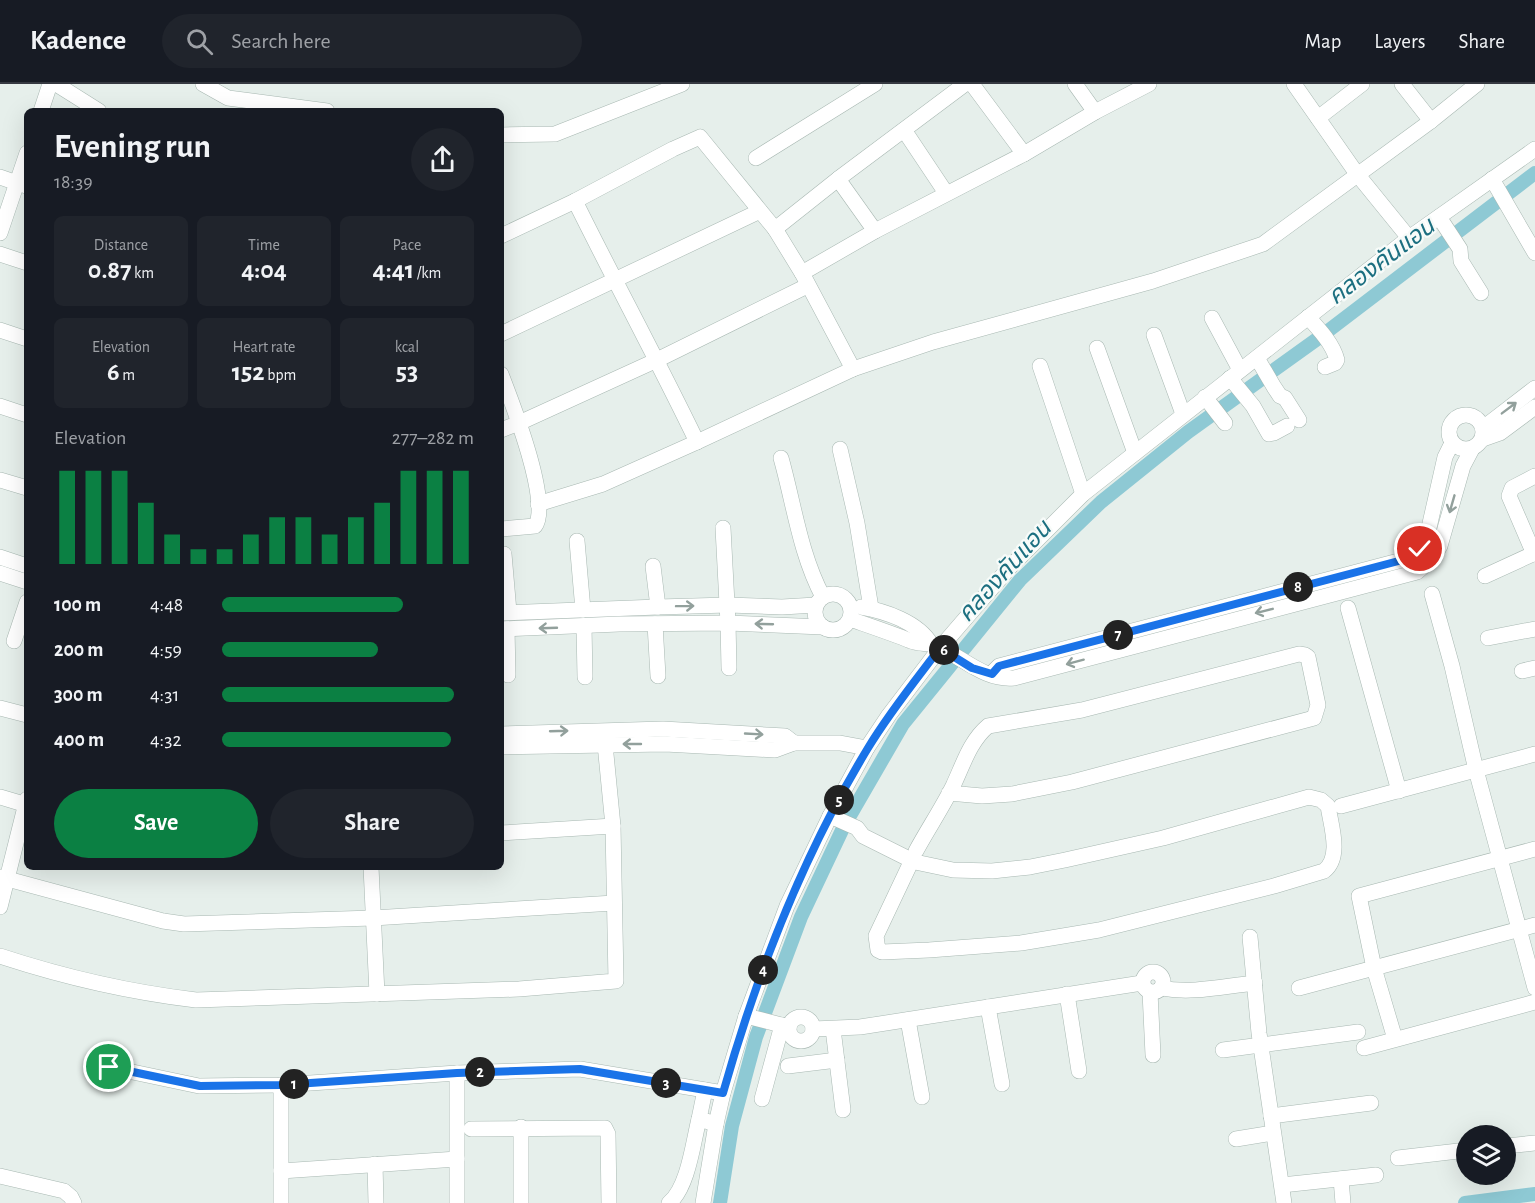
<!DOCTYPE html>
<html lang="en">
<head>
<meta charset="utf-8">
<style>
  :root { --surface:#171b24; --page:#20242c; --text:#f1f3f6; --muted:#9ea1a6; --line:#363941; --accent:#0b8043 }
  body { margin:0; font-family:"Alegreya Sans","Noto Sans Thai",sans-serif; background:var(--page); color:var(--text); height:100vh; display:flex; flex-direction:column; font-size:22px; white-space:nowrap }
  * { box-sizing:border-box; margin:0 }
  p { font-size:20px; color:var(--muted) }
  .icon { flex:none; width:33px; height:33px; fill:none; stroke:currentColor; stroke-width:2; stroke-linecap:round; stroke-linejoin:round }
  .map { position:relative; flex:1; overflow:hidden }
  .drawer { position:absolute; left:24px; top:24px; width:480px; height:762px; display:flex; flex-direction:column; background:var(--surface); border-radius:9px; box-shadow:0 6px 24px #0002 }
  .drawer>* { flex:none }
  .controls { position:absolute; left:1456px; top:1041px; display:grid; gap:12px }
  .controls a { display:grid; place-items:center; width:60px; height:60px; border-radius:50%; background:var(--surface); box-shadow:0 6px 24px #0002; font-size:30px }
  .pin { position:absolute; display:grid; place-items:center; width:51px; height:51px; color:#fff; margin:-26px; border:3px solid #fff; border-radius:50%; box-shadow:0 2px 6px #0007 }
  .km { position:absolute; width:30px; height:30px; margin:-15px; border-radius:50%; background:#222; color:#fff; font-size:16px; line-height:30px; text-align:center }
  .round { display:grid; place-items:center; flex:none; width:63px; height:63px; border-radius:32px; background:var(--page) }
  .head { display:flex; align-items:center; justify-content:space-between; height:102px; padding:0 30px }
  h1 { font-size:33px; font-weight:700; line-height:45px }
  .figures { display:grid; grid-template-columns:repeat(3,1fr); gap:9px; height:102px; padding:6px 30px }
  .figures div { display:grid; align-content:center; border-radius:9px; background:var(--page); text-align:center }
  .figures b { font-size:26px; font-weight:700 }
  .figures small { font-size:16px; font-weight:400 }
  .figures p { font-size:16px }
  .chart { height:168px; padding:12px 30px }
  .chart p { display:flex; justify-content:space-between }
  .chart svg { width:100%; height:108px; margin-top:6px; stroke:var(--accent); stroke-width:6 }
  .cta { display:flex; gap:12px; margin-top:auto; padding:12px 30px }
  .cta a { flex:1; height:69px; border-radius:36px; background:var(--accent); color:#fff; font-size:24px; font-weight:700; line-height:69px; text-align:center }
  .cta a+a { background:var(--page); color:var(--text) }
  ul { padding:0 30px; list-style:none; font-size:20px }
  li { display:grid; grid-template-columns:96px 72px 1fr; align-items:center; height:45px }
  li i { height:15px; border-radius:8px; background:var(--accent) }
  header { display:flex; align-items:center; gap:36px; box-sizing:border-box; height:84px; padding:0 30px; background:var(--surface); border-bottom:2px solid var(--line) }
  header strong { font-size:28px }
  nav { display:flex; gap:33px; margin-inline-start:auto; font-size:21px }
  .search { width:420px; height:54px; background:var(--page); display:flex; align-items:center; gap:15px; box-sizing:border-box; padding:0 21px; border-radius:33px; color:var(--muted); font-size:22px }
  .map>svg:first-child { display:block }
</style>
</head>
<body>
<header>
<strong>Kadence</strong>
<div class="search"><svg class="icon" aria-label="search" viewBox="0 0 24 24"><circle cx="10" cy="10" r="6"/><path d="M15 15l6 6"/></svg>Search here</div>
<nav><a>Map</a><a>Layers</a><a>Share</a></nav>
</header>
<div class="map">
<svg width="1535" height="1119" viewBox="0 0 1535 1119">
  <rect width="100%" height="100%" fill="#e6efeb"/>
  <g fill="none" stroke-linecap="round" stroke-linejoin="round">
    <g stroke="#8ec9d4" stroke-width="14">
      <polyline points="720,1119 732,1042 756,953 801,833 844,742 903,640 1020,496 1101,418 1188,348 1320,253 1535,89"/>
      <polyline points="1465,1119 1535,1110"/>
    </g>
    <defs>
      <g id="minor">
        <polyline points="56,0 99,27"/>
        <polyline points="203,0 228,14 327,27"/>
        <polyline points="972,0 1024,70"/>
        <polyline points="1075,0 1095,28"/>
        <polyline points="1294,0 1357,90 1409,154"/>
        <polyline points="1402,0 1431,37"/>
        <polyline points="41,27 50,0"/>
        <polyline points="1318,34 1362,0"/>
        <polyline points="904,46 946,109"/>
        <polyline points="501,51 555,50 682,0"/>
        <polyline points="756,74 875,0"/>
        <polyline points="0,93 26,102"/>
        <polyline points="838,95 875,147"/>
        <polyline points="1492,95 1535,169"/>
        <path d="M575 117C615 198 658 277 697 358"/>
        <polyline points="1439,133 1460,165 1461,177 1481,209"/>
        <polyline points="775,145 838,95 965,0"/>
        <polyline points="0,149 27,69"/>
        <polyline points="501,152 575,117 673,65 700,53 775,145 802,189 853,285"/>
        <polyline points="0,170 27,179"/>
        <polyline points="802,189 875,147 1024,70 1095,28 1149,0"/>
        <path d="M1308 233C1319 245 1333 260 1337 276L1335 279 1325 283"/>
        <polyline points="1212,234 1240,286"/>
        <polyline points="0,246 27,255"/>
        <polyline points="501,250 760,127"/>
        <polyline points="1154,251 1183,330"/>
        <polyline points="1097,264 1135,369"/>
        <polyline points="1257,274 1274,303 1280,312 1285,314 1299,336"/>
        <polyline points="1040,282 1083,410"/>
        <path d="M501 290C511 316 552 420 535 442L501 445"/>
        <polyline points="1230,294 1253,322 1269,350 1274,349 1287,342"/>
        <polyline points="1205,313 1225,339"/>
        <polyline points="0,322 27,331"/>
        <circle cx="1466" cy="348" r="17"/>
        <polyline points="1483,344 1535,304"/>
        <polyline points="501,346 519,339 657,276 807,202"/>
        <polyline points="1483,355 1500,349 1535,323"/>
        <polyline points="840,365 857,439 871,524"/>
        <path d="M781 374C794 420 800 470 823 513"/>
        <polyline points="0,396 27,404"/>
        <polyline points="538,420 603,400 697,358 853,285 933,258 1153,197 1263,160 1431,37 1477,0"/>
        <polyline points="723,444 728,539 729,584"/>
        <polyline points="577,457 583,526"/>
        <polyline points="504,470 509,528"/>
        <polyline points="1534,470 1509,412 1512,404 1535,392"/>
        <polyline points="0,473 27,482"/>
        <polyline points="653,482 658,523"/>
        <polyline points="0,489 27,498"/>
        <polyline points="1485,492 1535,469"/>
        <polyline points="1432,510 1452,582 1476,686 1535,904"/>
        <circle cx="833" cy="528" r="18"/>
        <path d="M861 523C885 527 918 538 931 560"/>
        <polyline points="1348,524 1399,707"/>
        <polyline points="501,529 658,523 728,521 782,523 816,521"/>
        <path d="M850 535C870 542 891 549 911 557 918 560 927 559 934 561 961 571 983 597 1014 594L1417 488 1432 475 1440 462 1463 382 1472 365"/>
        <polyline points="655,540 658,592"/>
        <polyline points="584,543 585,593"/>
        <polyline points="501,545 619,540 728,539 823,543"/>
        <polyline points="507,545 508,591"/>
        <polyline points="1488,554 1535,545"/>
        <polyline points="14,557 27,518"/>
        <polyline points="1522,587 1535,584"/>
        <polyline points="991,590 999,582 1410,474 1420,465 1426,457 1445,373 1452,359"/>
        <polyline points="0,624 27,631"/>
        <polyline points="501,650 663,645 785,652 794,659"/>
        <polyline points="501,663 665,660 775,666 794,659 840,659 867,664"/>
        <polyline points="0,713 27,721"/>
        <polyline points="1341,722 1535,670"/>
        <path d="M830 732 857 744 863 752 915 778 953 786 992 787 1030 783 1065 776 1163 754 1309 713 1321 716 1328 722C1331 742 1342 773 1324 787L1274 802 1099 846 1021 859 929 866 882 868 878 866 876 852 912 776"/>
        <polyline points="501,749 613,742"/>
        <path d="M916 767C928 745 942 724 953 702 963 681 970 657 988 642L1082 626 1299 570 1305 571 1308 573 1318 621 1314 634 1072 698 1012 710 982 712 949 709"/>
        <polyline points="371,783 377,910"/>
        <polyline points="0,793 163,837 184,840 373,834 614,819"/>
        <polyline points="0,823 27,715"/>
        <polyline points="1250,853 1259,949 1284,1119"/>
        <path d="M0 872C64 893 129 908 196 916L519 905 616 897 613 742 605 660"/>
        <circle cx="1153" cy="898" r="10"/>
        <path d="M1161 904C1192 910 1224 902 1255 899"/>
        <polyline points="1299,904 1535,841"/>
        <polyline points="1150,908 1153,971"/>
        <polyline points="1067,910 1079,987"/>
        <polyline points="988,923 1002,1000"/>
        <polyline points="746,932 789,943"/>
        <circle cx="801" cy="945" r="12"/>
        <polyline points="908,936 922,1013"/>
        <polyline points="813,945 860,943 1142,899"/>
        <polyline points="833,945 843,1026"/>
        <polyline points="1395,955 1374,884 1359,812 1535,765"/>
        <polyline points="1364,964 1535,918"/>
        <polyline points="1223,966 1358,948"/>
        <polyline points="788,982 837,976"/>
        <polyline points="109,983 199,1002 281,1001 457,989 580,985 723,1009"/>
        <polyline points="457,989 457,1119"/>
        <polyline points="762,1015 782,941"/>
        <polyline points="1271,1032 1371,1019"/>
        <polyline points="699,1035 705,1006"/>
        <polyline points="521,1043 521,1119"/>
        <polyline points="471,1045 605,1044 608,1050 609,1119"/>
        <polyline points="1236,1055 1273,1049"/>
        <polyline points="1506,1062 1535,1059"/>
        <polyline points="1398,1074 1467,1066"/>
        <polyline points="375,1080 376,1119"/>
        <polyline points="281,1087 457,1075"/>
        <polyline points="0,1092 64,1107 71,1113 74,1119"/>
        <polyline points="1341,1095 1343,1119"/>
        <polyline points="1282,1101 1376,1091"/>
        <polyline points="281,1119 281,1001"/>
        <path d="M669 1119C688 1104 693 1059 699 1035L716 1040"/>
        <polyline points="703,1119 716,1040 723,1009 746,932 787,822 830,732 867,664 889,631 940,564 1009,484 1083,410 1409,154 1535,65"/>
      </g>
    </defs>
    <use href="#minor" stroke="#a8b8b2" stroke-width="16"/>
    <use href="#minor" stroke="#fff" stroke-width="15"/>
  </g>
  <defs><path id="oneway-shaft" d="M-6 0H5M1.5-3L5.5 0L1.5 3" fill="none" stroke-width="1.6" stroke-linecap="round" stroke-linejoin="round" transform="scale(1.5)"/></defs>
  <g stroke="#92a09c">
    <use href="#oneway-shaft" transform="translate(1509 324) rotate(-37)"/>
    <use href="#oneway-shaft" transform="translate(1452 420) rotate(106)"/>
    <use href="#oneway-shaft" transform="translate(685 522) rotate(-1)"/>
    <use href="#oneway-shaft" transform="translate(1264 527) rotate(166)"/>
    <use href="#oneway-shaft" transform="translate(764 540) rotate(-178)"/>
    <use href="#oneway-shaft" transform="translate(548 544) rotate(178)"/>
    <use href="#oneway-shaft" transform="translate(1075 578) rotate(165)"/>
    <use href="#oneway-shaft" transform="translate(559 647) rotate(-2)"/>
    <use href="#oneway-shaft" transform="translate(754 650) rotate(3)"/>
    <use href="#oneway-shaft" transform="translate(632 660) rotate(-180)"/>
  </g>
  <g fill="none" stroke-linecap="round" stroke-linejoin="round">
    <defs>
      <path id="route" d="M109 983 200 1002 281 1001 457 989 580 985 723 1009C757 889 803 771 868 664 889 629 915 597 940 564L972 584 992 590 999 582 1410 474 1420 465"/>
    </defs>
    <use href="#route" stroke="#fff" stroke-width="12"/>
    <use href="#route" stroke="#1a73e8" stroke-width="8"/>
  </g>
  <g text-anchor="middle" stroke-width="4.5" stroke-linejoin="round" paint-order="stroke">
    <g font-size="24" font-style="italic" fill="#1c6f80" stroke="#f7fbf9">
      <text transform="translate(1381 177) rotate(-37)" y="8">คลองคันแอน</text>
      <text transform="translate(1004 487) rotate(-48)" y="8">คลองคันแอน</text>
    </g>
  </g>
</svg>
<div class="controls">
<a><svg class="icon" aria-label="layers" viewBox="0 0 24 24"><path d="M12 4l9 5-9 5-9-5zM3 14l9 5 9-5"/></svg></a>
</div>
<div class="pin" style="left:109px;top:983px;background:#1e9e55"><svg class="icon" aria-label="arrive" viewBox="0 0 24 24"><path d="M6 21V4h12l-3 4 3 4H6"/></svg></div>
<div class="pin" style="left:1420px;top:465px;background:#d93025"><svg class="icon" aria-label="check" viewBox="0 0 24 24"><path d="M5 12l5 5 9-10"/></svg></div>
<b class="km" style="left:294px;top:1000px">1</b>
<b class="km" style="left:480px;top:988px">2</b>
<b class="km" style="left:666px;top:999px">3</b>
<b class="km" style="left:763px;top:886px">4</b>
<b class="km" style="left:839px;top:716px">5</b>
<b class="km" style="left:944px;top:566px">6</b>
<b class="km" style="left:1118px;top:551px">7</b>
<b class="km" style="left:1298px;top:503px">8</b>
<section class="drawer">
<div class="head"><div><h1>Evening run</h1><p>18:39</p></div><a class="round"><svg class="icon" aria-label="share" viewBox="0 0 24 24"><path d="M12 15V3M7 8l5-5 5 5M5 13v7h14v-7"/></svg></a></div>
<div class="figures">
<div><p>Distance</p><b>0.87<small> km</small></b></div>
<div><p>Time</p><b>4:04</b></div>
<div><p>Pace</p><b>4:41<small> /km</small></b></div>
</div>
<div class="figures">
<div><p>Elevation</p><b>6<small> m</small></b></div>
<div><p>Heart rate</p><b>152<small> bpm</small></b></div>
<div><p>kcal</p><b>53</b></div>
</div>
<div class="chart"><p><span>Elevation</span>277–282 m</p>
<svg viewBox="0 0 160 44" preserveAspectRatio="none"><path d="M5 44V6M15 44V6M25 44V6M35 44V19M45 44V32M55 44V38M65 44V38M75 44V32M85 44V25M95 44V25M105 44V32M115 44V25M125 44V19M135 44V6M145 44V6M155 44V6"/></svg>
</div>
<ul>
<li><b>100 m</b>4:48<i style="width:72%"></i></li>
<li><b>200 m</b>4:59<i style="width:62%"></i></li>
<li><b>300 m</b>4:31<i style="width:92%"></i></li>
<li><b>400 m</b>4:32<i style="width:91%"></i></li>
</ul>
<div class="cta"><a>Save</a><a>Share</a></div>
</section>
</div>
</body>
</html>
